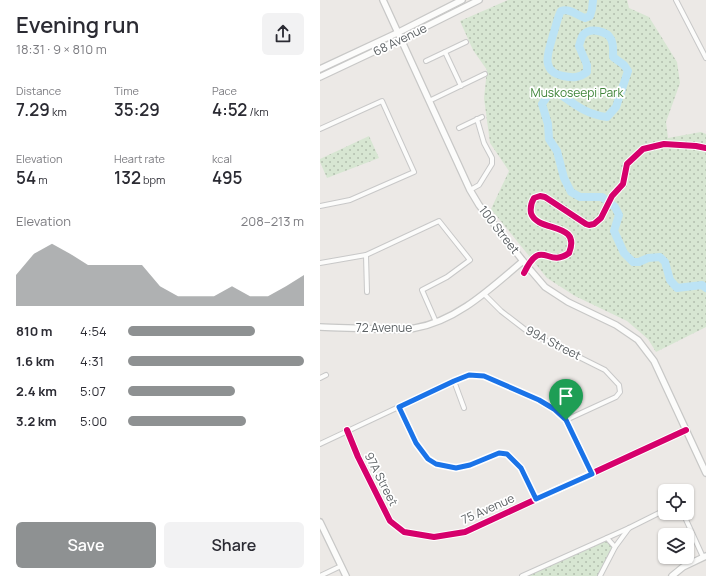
<!DOCTYPE html>
<html lang="en">
<head>
<meta charset="utf-8">
<style>
  :root { --surface:#fff; --page:#f2f2f3; --text:#2b2b33; --muted:#7c7c81; --accent:#8e9192 }
  body { margin:0; font-family:Manrope,sans-serif; background:var(--page); color:var(--text); height:100vh; display:flex; flex-direction:column; font-size:15px; white-space:nowrap }
  * { box-sizing:border-box; margin:0 }
  p { font-size:13px; color:var(--muted) }
  .icon { flex:none; width:22px; height:22px; fill:none; stroke:currentColor; stroke-width:2; stroke-linecap:round; stroke-linejoin:round }
  .map { position:relative; flex:1; overflow:hidden }
  .sheet { display:flex; flex-direction:column; background:var(--surface); width:320px }
  .sheet>* { flex:none }
  .buttons { position:absolute; left:338px; top:484px; display:grid; gap:8px }
  .buttons a { display:grid; place-items:center; width:36px; height:36px; border-radius:6px; background:var(--surface); box-shadow:0 1px 3px #0004; font-size:20px }
  .pin { position:absolute; display:grid; place-items:center; width:34px; height:34px; color:#fff; margin:-41px -17px; border-radius:50% 50% 50% 0; rotate:-45deg; box-shadow:0 0 4px #0007 }
  .pin .icon { rotate:45deg }
  .round { display:grid; place-items:center; flex:none; width:42px; height:42px; border-radius:6px; background:var(--page) }
  .overview { display:flex; align-items:center; justify-content:space-between; height:68px; padding:0 16px }
  h1 { font-size:22px; font-weight:600; line-height:30px }
  .stats { display:grid; grid-template-columns:repeat(3,1fr); gap:6px; height:68px; padding:4px 16px }
  .stats div { display:grid; align-content:center }
  .stats b { font-size:17px; font-weight:600 }
  .stats small { font-size:11px; font-weight:400 }
  .stats p { font-size:11px }
  .chart { height:112px; padding:8px 16px }
  .chart p { display:flex; justify-content:space-between }
  .chart svg { width:100%; height:72px; margin-top:4px; fill:var(--accent); opacity:.7 }
  .primary-button { display:flex; gap:8px; margin-top:auto; padding:8px 16px }
  .primary-button a { flex:1; height:46px; border-radius:6px; background:var(--accent); color:#fff; font-size:16px; font-weight:600; line-height:46px; text-align:center }
  .primary-button a+a { background:var(--page); color:var(--text) }
  ul { padding:0 16px; list-style:none; font-size:13px }
  li { display:grid; grid-template-columns:64px 48px 1fr; align-items:center; height:30px }
  li i { height:10px; border-radius:5px; background:var(--accent) }
  main { display:flex; flex:1; min-height:0 }
  .map>svg:first-child { display:block }
</style>
</head>
<body>
<main>
<section class="sheet">
<div class="overview"><div><h1>Evening run</h1><p>18:31 · 9 × 810 m</p></div><a class="round"><svg class="icon" aria-label="share" viewBox="0 0 24 24"><path d="M12 15V3M7 8l5-5 5 5M5 13v7h14v-7"/></svg></a></div>
<div class="stats">
<div><p>Distance</p><b>7.29<small> km</small></b></div>
<div><p>Time</p><b>35:29</b></div>
<div><p>Pace</p><b>4:52<small> /km</small></b></div>
</div>
<div class="stats">
<div><p>Elevation</p><b>54<small> m</small></b></div>
<div><p>Heart rate</p><b>132<small> bpm</small></b></div>
<div><p>kcal</p><b>495</b></div>
</div>
<div class="chart"><p><span>Elevation</span>208–213 m</p>
<svg viewBox="0 0 160 44" preserveAspectRatio="none"><path d="M0 44V25L10 12L20 6L30 12L40 19L50 19L60 19L70 19L80 32L90 38L100 38L110 38L120 32L130 38L140 38L150 32L160 25V44z"/></svg>
</div>
<ul>
<li><b>810 m</b>4:54<i style="width:72%"></i></li>
<li><b>1.6 km</b>4:31<i style="width:100%"></i></li>
<li><b>2.4 km</b>5:07<i style="width:61%"></i></li>
<li><b>3.2 km</b>5:00<i style="width:67%"></i></li>
</ul>
<div class="primary-button"><a>Save</a><a>Share</a></div>
</section>
<div class="map">
<svg width="386" height="576" viewBox="0 0 386 576">
  <defs>
    <pattern id="park-dots" width="8" height="8" patternUnits="userSpaceOnUse"><rect width="8" height="8" fill="#d7e6d2"/><path d="M2 2h.1M6 6h.1" fill="none" stroke="#b2beae" stroke-width="1.8" stroke-linecap="round"/></pattern>
  </defs>
  <rect width="100%" height="100%" fill="#ece9e6"/>
  <g fill="url(#park-dots)">
    <polygon points="188,0 307,0 309,8 329,17 357,62 360,83 346,122 348,138 381,132 386,134 386,327 336,352 328,339 307,321 255,296 227,278 171,209 189,171 170,143 164,98 167,70 153,50 140,21"/>
    <polygon points="49,136 59,158 7,178 0,162 0,159"/>
    <polygon points="287,538 295,547 280,576 206,576"/>
  </g>
  <g fill="none" stroke-linecap="round" stroke-linejoin="round">
    <path stroke="#bce3f5" stroke-width="8" d="M273 0 272 9 270 16 265 18C256 15 250 8 241 11 237 18 236 27 233 35 229 51 219 71 243 76 253 78 259 78 267 72V65L259 46C260 43 261 38 263 35 270 27 287 31 291 39 294 45 293 50 293 57L304 65 308 71 296 107 287 117C267 115 254 104 238 93L229 94 222 104 228 124 229 139 237 151 244 178 251 192 260 197H282L295 207 299 215 294 231 304 253 313 262H319L328 258 340 257 345 262 350 280 357 288 382 285 386 288"/>
    <defs>
      <g id="street">
        <polyline points="356,0 386,58"/>
        <polyline points="125,52 141,86"/>
        <polyline points="106,61 146,42"/>
        <polyline points="109,101 165,74"/>
        <polyline points="139,128 162,117"/>
        <polyline points="0,129 62,101 94,172 30,200 0,206"/>
        <polyline points="150,190 159,185 172,164 172,158 164,143 157,119"/>
        <polyline points="46,255 47,292"/>
        <polyline points="0,263 46,255 119,221 150,260 127,277 102,290 116,322"/>
        <polyline points="164,294 181,311 207,331 285,370 299,385 300,392 296,397 246,420"/>
        <polyline points="0,378 6,375"/>
        <polyline points="134,381 144,408"/>
        <polyline points="79,407 96,443 108,459 116,464 136,468 150,465 179,453 187,454 201,468 216,499"/>
        <polyline points="27,430 38,457 70,521 84,532 114,537 145,532 366,430"/>
        <polyline points="0,444 134,381 149,375 164,376 219,400 234,409 246,420 272,474"/>
        <polyline points="363,513 383,557"/>
        <polyline points="287,538 295,547"/>
        <polyline points="0,576 21,566"/>
        <polyline points="202,576 309,528 345,510"/>
        <polyline points="280,576 295,547 309,528"/>
      </g>
      <g id="secondary">
        <polyline points="63,0 150,190 159,205 207,266 225,287 248,302 296,325 318,340 334,361 386,473"/>
        <polyline points="0,69 77,33 142,0"/>
        <polyline points="0,77 87,36 159,0"/>
        <path d="M0 327C18 328 37 328 55 329 68 329 82 331 95 328 137 321 171 288 203 261"/>
        <polyline points="0,522 26,576"/>
        <polyline points="352,576 363,567 386,556"/>
      </g>
    </defs>
    <use href="#street" stroke="#c8c8c8" stroke-width="6"/>
    <use href="#secondary" stroke="#c8c8c7" stroke-width="8"/>
    <use href="#street" stroke="#fcfcfb" stroke-width="4"/>
    <use href="#secondary" stroke="#fcfcfb" stroke-width="5.5"/>
    <defs>
      <g id="cycleway">
        <path d="M204 273C222 236 227 269 249 253 262 221 217 233 211 213 210 207 211 203 214 198L220 196 225 197 266 224 269 225 274 224 281 218 292 196 303 184 307 164 323 149 344 144 376 146 386 148"/>
        <polyline points="27,430 38,457 70,521 84,532 114,537 145,532 366,430"/>
      </g>
    </defs>
    <use href="#cycleway" stroke="#fff" stroke-width="8"/>
    <use href="#cycleway" stroke="#d6006c" stroke-width="6"/>
  </g>
  <g fill="none" stroke-linecap="round" stroke-linejoin="round">
    <defs>
      <polygon id="route" points="149,375 164,376 219,400 234,409 246,420 272,474 216,499 201,468 187,454 179,453 150,465 136,468 116,464 108,459 96,443 79,407 134,381"/>
    </defs>
    <use href="#route" stroke="#fff" stroke-width="8"/>
    <use href="#route" stroke="#1a73e8" stroke-width="5"/>
  </g>
  <g text-anchor="middle" stroke-width="3.5" stroke-linejoin="round" paint-order="stroke">
    <g font-size="12" fill="#5c6164" stroke="#fff">
      <text transform="translate(80 40) rotate(-26)" y="4">68 Avenue</text>
      <text transform="translate(179 230) rotate(52)" y="4">100 Street</text>
      <text x="64" y="332">72 Avenue</text>
      <text transform="translate(233 343) rotate(27)" y="4">99A Street</text>
      <text transform="translate(61 479) rotate(63)" y="4">97A Street</text>
      <text transform="translate(168 509) rotate(-24)" y="4">75 Avenue</text>
    </g>
    <g font-size="12" fill="#40853a" stroke="#fff">
      <text x="257" y="97">Muskoseepi Park</text>
    </g>
  </g>
</svg>
<div class="buttons">
<a><svg class="icon" aria-label="locate" viewBox="0 0 24 24"><circle cx="12" cy="12" r="6"/><path d="M12 2v4M12 18v4M2 12h4M18 12h4"/></svg></a>
<a><svg class="icon" aria-label="layers" viewBox="0 0 24 24"><path d="M12 4l9 5-9 5-9-5zM3 14l9 5 9-5"/></svg></a>
</div>
<div class="pin" style="left:246px;top:420px;background:#1e9e55"><svg class="icon" aria-label="arrive" viewBox="0 0 24 24"><path d="M6 21V4h12l-3 4 3 4H6"/></svg></div>
</div>
</main>
</body>
</html>
